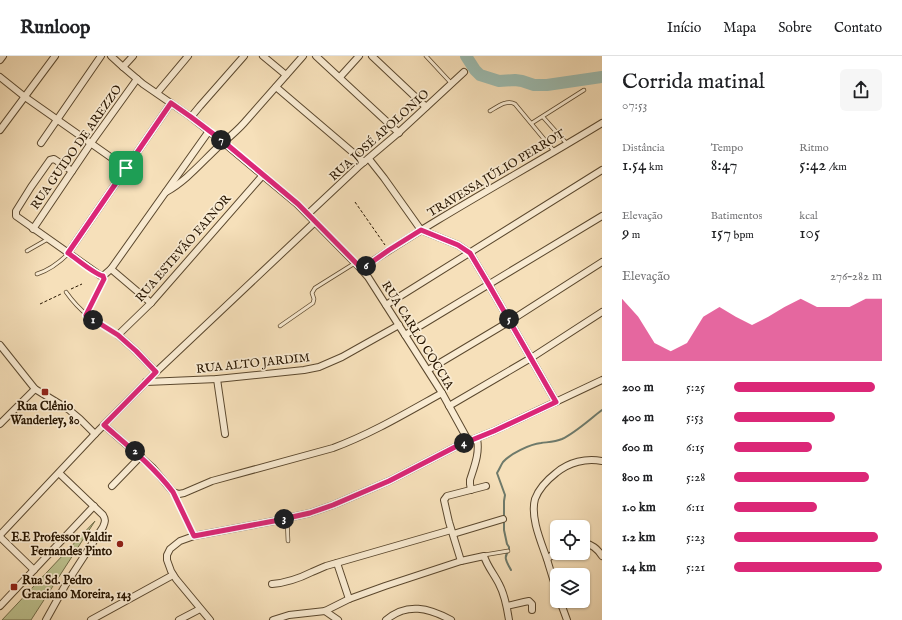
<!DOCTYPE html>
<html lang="pt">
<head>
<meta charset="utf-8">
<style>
  :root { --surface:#fff; --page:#f6f6f6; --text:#202124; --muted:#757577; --line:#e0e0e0; --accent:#db2777 }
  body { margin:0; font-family:"IM FELL English",serif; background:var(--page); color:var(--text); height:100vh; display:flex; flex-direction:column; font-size:15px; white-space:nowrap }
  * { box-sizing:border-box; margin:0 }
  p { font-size:13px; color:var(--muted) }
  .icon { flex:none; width:22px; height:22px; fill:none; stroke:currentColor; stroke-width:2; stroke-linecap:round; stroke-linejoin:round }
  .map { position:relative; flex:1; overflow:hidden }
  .details { display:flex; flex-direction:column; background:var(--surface); width:300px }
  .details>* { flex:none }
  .buttons { position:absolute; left:550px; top:464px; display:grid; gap:8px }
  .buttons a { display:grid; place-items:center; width:40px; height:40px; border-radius:6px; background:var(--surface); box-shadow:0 1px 3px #0004; font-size:20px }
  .pin { position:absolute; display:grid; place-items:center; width:34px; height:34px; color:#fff; margin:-17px; border-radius:8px; box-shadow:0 2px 6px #0006 }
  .km { position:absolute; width:20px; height:20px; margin:-10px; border-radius:50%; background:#222; color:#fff; font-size:11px; line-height:20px; text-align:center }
  .round { display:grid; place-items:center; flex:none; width:42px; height:42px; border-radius:6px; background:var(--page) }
  .head { display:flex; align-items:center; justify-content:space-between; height:68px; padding:0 20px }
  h1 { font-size:22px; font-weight:600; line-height:30px }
  .stats { display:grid; grid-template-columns:repeat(3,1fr); gap:6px; height:68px; padding:4px 20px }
  .stats div { display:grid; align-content:center }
  .stats b { font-size:17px; font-weight:600 }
  .stats small { font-size:11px; font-weight:400 }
  .stats p { font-size:11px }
  .chart { height:112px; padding:8px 20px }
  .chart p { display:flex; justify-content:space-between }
  .chart svg { width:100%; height:72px; margin-top:4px; fill:var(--accent); opacity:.7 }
  ul { padding:0 20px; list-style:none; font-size:13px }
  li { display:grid; grid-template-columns:64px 48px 1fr; align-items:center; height:30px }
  li i { height:10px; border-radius:5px; background:var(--accent) }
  header { display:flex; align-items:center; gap:24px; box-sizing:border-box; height:56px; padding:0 20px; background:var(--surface); border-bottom:1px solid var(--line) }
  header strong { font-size:19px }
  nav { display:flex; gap:22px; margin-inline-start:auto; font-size:14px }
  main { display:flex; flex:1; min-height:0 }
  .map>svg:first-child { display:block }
</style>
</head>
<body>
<header>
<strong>Runloop</strong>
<nav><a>Início</a><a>Mapa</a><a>Sobre</a><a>Contato</a></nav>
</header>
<main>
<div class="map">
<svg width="602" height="564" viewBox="0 0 602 564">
  <rect width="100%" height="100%" fill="#f6e0ba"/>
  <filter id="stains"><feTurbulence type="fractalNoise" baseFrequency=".005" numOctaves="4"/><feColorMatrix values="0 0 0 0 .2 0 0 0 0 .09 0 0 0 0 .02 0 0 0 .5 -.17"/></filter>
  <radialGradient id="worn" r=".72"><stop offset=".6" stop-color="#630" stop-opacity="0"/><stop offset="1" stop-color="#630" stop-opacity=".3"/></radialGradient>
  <polygon fill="#bdc28f" stroke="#726c48" points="95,465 31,564 2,564"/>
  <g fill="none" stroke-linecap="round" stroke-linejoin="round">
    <path stroke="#6e7a6b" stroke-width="2" d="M511 514C508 508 502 501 509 495V491L507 488 504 474V445L505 439 497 417C499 414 501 409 503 406 510 398 530 388 541 387 548 386 555 386 562 383 575 377 590 363 602 354"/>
    <polyline stroke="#9dbdb2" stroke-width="12" points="466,0 475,14 480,19 499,25 515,24 522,25 534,29 547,29 602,21"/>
    <defs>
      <g id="lane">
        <polyline points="426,0 452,28"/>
        <path d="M490 55C497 51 507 43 515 48L554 95"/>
        <polyline points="543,61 567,88"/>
        <polyline points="532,67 584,34"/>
        <polyline points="27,195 48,183"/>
        <path d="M37 218C50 214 59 207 69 197"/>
        <path d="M66 236C80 256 97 268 118 279"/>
        <polyline points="280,270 313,247 314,243 312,237 315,232 355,207"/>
        <polyline points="287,462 288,485"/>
        <polyline points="484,499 508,495"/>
      </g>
      <g id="street">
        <polyline points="111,0 123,11 143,28 191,61 224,87 297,148 361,213 368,221 442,337 469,386"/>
        <polyline points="263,0 286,19"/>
        <polyline points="316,0 399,77"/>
        <polyline points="372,0 426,51"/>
        <polyline points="0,4 3,0"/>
        <polyline points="123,11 133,0"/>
        <polyline points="0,21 25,41 126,112"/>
        <polyline points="340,21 359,0"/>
        <polyline points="276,31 364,106"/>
        <polyline points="157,37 188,0"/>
        <polyline points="191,61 200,50 244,0"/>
        <polyline points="0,74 55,0"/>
        <polyline points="41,87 101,0"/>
        <polyline points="369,103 384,122 421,174 458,189 470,197 489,229 556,346"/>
        <polyline points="72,115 54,103 50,104 31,131 16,155 16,160 94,215 101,220 103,220 111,213 209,75"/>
        <path d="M166 136C186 125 201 107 218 91 227 83 236 76 244 67L303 0"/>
        <polyline points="308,158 358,111 397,78 464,16"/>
        <polyline points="33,173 91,87 137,23"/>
        <polyline points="68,197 171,47"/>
        <polyline points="111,213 151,247"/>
        <path d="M361 213C439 160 522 116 602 67"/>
        <polyline points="386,249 602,114"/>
        <polyline points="405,279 602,160"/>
        <polyline points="0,289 35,333 68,353 80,363 95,378"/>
        <polyline points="428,314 510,265 602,206"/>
        <polyline points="156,316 136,295 118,279 151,247 263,119"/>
        <polyline points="217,323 225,378"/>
        <polyline points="146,326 217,323 304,314 319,311 342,301 399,269"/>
        <polyline points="449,350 531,302 602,256"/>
        <polyline points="0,368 35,333"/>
        <path d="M104 369 153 412 173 436 179 438 184 437 212 425 333 392C371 378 406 357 442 337"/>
        <polyline points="112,430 141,400"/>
        <path d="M471 434 470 428V424C474 411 480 397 477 383"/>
        <polyline points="453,478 503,463"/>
        <polyline points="0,479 95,378 156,316 315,166"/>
        <polyline points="0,481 34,514"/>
        <path d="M583 486C592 489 597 492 602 500"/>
        <polyline points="547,503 557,495"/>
        <polyline points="461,505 449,466 444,444 447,440 486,430"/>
        <polyline points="337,507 349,543"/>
        <path d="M272 528C285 527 300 522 312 516 317 514 321 512 326 510L451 474"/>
        <path d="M557 536C554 525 550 514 547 503 541 486 530 461 535 443 539 432 547 424 556 417 569 406 586 402 602 405"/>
        <polyline points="560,545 567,564"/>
        <polyline points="0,550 94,450"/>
        <polyline points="507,550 524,546 529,545 532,548 532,554"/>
        <polyline points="325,555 338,564"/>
        <path d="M46 564 66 528 103 471C105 466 106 464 103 459L59 417"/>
        <polyline points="91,564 173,519"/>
        <polyline points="179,564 200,553"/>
        <polyline points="210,564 176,523 171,515 167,504 167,499 170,493 180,485 194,480 274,465 310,457 333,449 389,425 457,390 494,375 602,324"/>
        <path d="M273 564 289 559 325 555 349 543 385 530 461 505 484 500C487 510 494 518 499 528 505 539 507 551 509 564"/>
        <path d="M386 564C407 546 429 552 451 564"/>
      </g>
    </defs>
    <use href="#lane" stroke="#5b482e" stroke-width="4.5"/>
    <use href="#street" stroke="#5b482e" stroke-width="8"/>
    <g stroke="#271500" stroke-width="1" stroke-dasharray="3 2" stroke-linecap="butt">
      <polyline points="355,146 385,189"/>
      <polyline points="71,233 82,228"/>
      <polyline points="40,248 61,238"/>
      <polyline points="89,254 102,226"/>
      <polyline points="177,444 191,474"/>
    </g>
    <use href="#lane" stroke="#f9ebd2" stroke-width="3"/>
    <use href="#street" stroke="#f9ebd2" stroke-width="6"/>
  </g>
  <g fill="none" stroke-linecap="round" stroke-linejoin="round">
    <defs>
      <path id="route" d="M171 47 191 61 224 86 298 148 362 213 389 194 421 174 458 189 470 197 489 229 556 346 494 375 457 390 389 425 333 449 310 457 274 465 194 480 173 436C153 410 128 390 104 369L156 316 136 295 118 279 86 259 104 223 103 220C94 218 77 203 68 197Z"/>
    </defs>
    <use href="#route" stroke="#fff" stroke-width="8"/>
    <use href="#route" stroke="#db2777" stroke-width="5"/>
  </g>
  <g fill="#8f2418" stroke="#f9ebd2" stroke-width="1.5">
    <rect x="41" y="332" width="8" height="8" rx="2"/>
    <circle cx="120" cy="488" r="4"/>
    <rect x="10" y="527" width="8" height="8" rx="2"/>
  </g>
  <g text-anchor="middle" stroke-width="3.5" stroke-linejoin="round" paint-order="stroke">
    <g font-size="12" fill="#271500" stroke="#f9ebd2">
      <text transform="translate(379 79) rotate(-42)" y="4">RUA JOSÉ APOLONIO</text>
      <text transform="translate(76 91) rotate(-55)" y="4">RUA GUIDO DE AREZZO</text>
      <text transform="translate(496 117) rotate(-31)" y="4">TRAVESSA JÚLIO PERROT</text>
      <text transform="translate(183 192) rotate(-49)" y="4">RUA ESTEVÃO FAINOR</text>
      <text transform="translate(418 279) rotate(58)" y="4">RUA CARLO COCCIA</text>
      <text transform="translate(253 307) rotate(-6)" y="4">RUA ALTO JARDIM</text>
    </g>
    <g font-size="12" font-weight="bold" fill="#271500" stroke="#f9ebd2">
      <text x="45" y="354">Rua Clênio<tspan x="45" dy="14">Wanderley, 80</tspan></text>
      <text x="112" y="485" text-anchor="end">E.E Professor Valdir<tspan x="112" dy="14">Fernandes Pinto</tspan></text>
      <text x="22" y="528" text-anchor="start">Rua Sd. Pedro<tspan x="22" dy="14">Graciano Moreira, 143</tspan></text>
    </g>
  </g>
  <rect width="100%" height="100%" filter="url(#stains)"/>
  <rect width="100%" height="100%" fill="url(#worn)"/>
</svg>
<div class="buttons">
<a><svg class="icon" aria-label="locate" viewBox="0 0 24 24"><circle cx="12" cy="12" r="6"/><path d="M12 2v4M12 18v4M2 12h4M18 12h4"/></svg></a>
<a><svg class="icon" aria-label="layers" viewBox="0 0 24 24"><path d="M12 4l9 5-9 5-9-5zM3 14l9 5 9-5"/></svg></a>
</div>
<div class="pin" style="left:126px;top:112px;background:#1e9e55"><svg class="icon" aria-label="arrive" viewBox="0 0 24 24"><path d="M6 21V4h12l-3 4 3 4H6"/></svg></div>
<b class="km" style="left:93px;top:264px">1</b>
<b class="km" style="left:135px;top:395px">2</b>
<b class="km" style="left:284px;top:463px">3</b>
<b class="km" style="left:464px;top:387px">4</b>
<b class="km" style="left:509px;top:263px">5</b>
<b class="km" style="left:366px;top:210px">6</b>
<b class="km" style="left:221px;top:84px">7</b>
</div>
<section class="details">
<div class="head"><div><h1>Corrida matinal</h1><p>07:53</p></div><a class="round"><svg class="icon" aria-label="share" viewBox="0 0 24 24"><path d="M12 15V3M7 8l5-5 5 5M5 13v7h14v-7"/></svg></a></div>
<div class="stats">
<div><p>Distância</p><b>1.54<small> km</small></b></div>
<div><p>Tempo</p><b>8:47</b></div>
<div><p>Ritmo</p><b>5:42<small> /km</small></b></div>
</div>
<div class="stats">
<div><p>Elevação</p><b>9<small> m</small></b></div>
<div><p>Batimentos</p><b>157<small> bpm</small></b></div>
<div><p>kcal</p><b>105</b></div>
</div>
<div class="chart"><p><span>Elevação</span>276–282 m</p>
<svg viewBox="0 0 160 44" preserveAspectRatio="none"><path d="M0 44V6L10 17L20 33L30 38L40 33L50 17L60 11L70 17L80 22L90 17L100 11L110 6L120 11L130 11L140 11L150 6L160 6V44z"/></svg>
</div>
<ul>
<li><b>200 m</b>5:25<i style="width:95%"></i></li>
<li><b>400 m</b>5:53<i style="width:68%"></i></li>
<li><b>600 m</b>6:15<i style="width:53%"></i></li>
<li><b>800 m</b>5:28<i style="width:91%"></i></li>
<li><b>1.0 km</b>6:11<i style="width:56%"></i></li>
<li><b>1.2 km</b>5:23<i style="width:97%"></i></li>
<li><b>1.4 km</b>5:21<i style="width:100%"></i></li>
</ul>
</section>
</main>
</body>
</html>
